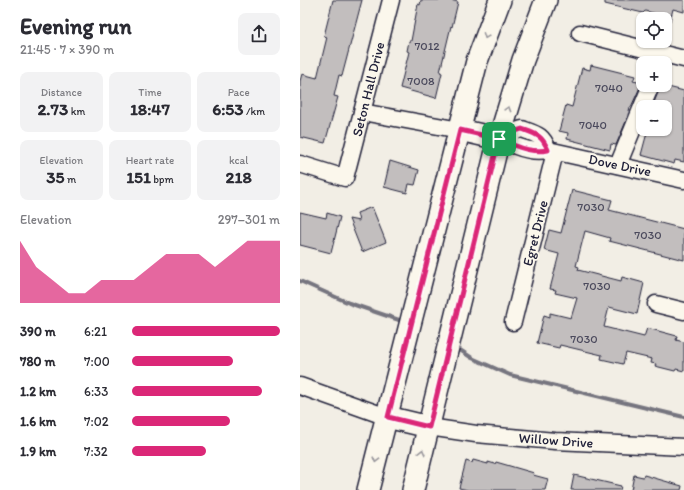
<!DOCTYPE html>
<html lang="en">
<head>
<meta charset="utf-8">
<style>
  :root { --surface:#fff; --page:#f2f2f3; --text:#2b2b33; --muted:#7c7c81; --accent:#db2777 }
  body { margin:0; font-family:Itim,sans-serif; background:var(--page); color:var(--text); height:100vh; display:flex; flex-direction:column; font-size:15px; white-space:nowrap }
  * { box-sizing:border-box; margin:0 }
  p { font-size:13px; color:var(--muted) }
  .icon { flex:none; width:22px; height:22px; fill:none; stroke:currentColor; stroke-width:2; stroke-linecap:round; stroke-linejoin:round }
  .map { position:relative; flex:1; overflow:hidden }
  .side { display:flex; flex-direction:column; background:var(--surface); width:300px }
  .side>* { flex:none }
  .fabs { position:absolute; left:336px; top:12px; display:grid; gap:8px }
  .fabs a { display:grid; place-items:center; width:36px; height:36px; border-radius:8px; background:var(--surface); box-shadow:0 1px 3px #0004; font-size:20px }
  .pin { position:absolute; display:grid; place-items:center; width:34px; height:34px; color:#fff; margin:-17px; border-radius:8px; box-shadow:0 2px 6px #0006 }
  .round { display:grid; place-items:center; flex:none; width:42px; height:42px; border-radius:8px; background:var(--page) }
  .headline { display:flex; align-items:center; justify-content:space-between; height:68px; padding:0 20px }
  h1 { font-size:22px; font-weight:700; line-height:30px }
  .figures { display:grid; grid-template-columns:repeat(3,1fr); gap:6px; height:68px; padding:4px 20px }
  .figures div { display:grid; align-content:center; border-radius:8px; background:var(--page); text-align:center }
  .figures b { font-size:17px; font-weight:700 }
  .figures small { font-size:11px; font-weight:400 }
  .figures p { font-size:11px }
  .chart { height:112px; padding:8px 20px }
  .chart p { display:flex; justify-content:space-between }
  .chart svg { width:100%; height:72px; margin-top:4px; fill:var(--accent); opacity:.7 }
  ul { padding:0 20px; list-style:none; font-size:13px }
  li { display:grid; grid-template-columns:64px 48px 1fr; align-items:center; height:30px }
  li i { height:10px; border-radius:5px; background:var(--accent) }
  main { display:flex; flex:1; min-height:0 }
  .map>svg:first-child { display:block }
</style>
</head>
<body>
<main>
<section class="side">
<div class="headline"><div><h1>Evening run</h1><p>21:45 · 7 × 390 m</p></div><a class="round"><svg class="icon" aria-label="share" viewBox="0 0 24 24"><path d="M12 15V3M7 8l5-5 5 5M5 13v7h14v-7"/></svg></a></div>
<div class="figures">
<div><p>Distance</p><b>2.73<small> km</small></b></div>
<div><p>Time</p><b>18:47</b></div>
<div><p>Pace</p><b>6:53<small> /km</small></b></div>
</div>
<div class="figures">
<div><p>Elevation</p><b>35<small> m</small></b></div>
<div><p>Heart rate</p><b>151<small> bpm</small></b></div>
<div><p>kcal</p><b>218</b></div>
</div>
<div class="chart"><p><span>Elevation</span>297–301 m</p>
<svg viewBox="0 0 160 44" preserveAspectRatio="none"><path d="M0 44V6L10 22L20 30L30 38L40 38L50 30L60 30L70 30L80 22L90 14L100 14L110 14L120 22L130 14L140 6L150 6L160 6V44z"/></svg>
</div>
<ul>
<li><b>390 m</b>6:21<i style="width:100%"></i></li>
<li><b>780 m</b>7:00<i style="width:68%"></i></li>
<li><b>1.2 km</b>6:33<i style="width:88%"></i></li>
<li><b>1.6 km</b>7:02<i style="width:66%"></i></li>
<li><b>1.9 km</b>7:32<i style="width:50%"></i></li>
</ul>
</section>
<div class="map">
<svg width="384" height="490" viewBox="0 0 384 490">
  <rect width="100%" height="100%" fill="#f2eee5"/>
  <filter id="ink" filterUnits="userSpaceOnUse"><feTurbulence type="fractalNoise" baseFrequency=".025" numOctaves="2"/><feDisplacementMap in="SourceGraphic" scale="8" xChannelSelector="R" yChannelSelector="G"/><feConvolveMatrix kernelMatrix="1 2 1 2 8 2 1 2 1" color-interpolation-filters="sRGB"/></filter>
  <g filter="url(#ink)">
    <g fill="none" stroke-linecap="round" stroke-linejoin="round">
      <g stroke="#76747f" stroke-width="4">
        <polyline points="0,281 49,303 105,322"/>
        <polyline points="160,350 172,358 210,375 384,417"/>
      </g>
    </g>
    <g fill="#c2bebe" stroke="#22223b">
      <polygon points="33,0 62,0 42,76 39,75 34,96 38,97 25,143 0,137 0,81 2,74 17,78 27,37 24,36"/>
      <polygon points="121,0 150,0 158,2 152,27 151,26 140,72 142,73 136,98 100,88 109,52 107,51 109,41 111,41 118,4 120,5"/>
      <polygon points="305,0 384,0 384,12 373,9 370,21 359,18 357,14 345,11 343,13 305,4"/>
      <polygon points="291,65 335,76 333,81 342,83 331,107 330,107 327,119 316,145 311,144 310,150 267,139 268,133 259,131 266,105 272,107 282,68 290,70"/>
      <polygon points="368,87 384,91 384,162 375,160 374,164 341,155 348,129 365,129 365,107 352,107 360,88 367,90"/>
      <polygon points="90,161 119,170 115,185 109,184 107,193 84,187"/>
      <polygon points="272,190 312,200 309,210 384,229 384,260 309,241 310,238 285,231 276,266 279,267 278,270 321,281 322,277 344,283 337,314 309,307 304,327 344,337 347,328 377,336 376,340 384,342 384,371 376,369 375,371 355,366 356,364 351,363 352,359 326,353 323,364 301,359 302,355 260,345 259,348 237,343 244,315 250,317 250,313 271,318 277,298 255,293 256,290 250,289 259,254 244,250 249,230 261,233"/>
      <polygon points="72,207 86,242 62,252 49,219 59,221 57,213"/>
      <polygon points="0,212 26,218 27,213 40,217 31,253 0,245"/>
      <polygon points="173,460 188,464 188,462 195,464 196,462 234,473 233,475 248,479 245,490 168,490 159,488 166,461 172,463"/>
      <polygon points="274,475 321,486 320,490 271,490"/>
      <polygon points="334,475 343,477 344,475 382,486 381,490 331,490"/>
    </g>
    <g fill="none" stroke-linecap="round" stroke-linejoin="round">
      <defs>
        <g id="minor">
          <polyline points="280,33 384,59"/>
          <polyline points="62,112 160,130"/>
          <path d="M199 139C206 141 210 144 216 146 226 150 237 152 248 150L384 180"/>
          <path d="M207 141 213 132 222 129C236 134 243 135 248 150"/>
          <polyline points="0,164 45,178 91,0"/>
          <polyline points="318,165 351,85"/>
          <polyline points="356,304 384,311"/>
          <polyline points="213,322 255,152"/>
          <polyline points="0,386 87,417"/>
          <polyline points="129,427 176,434 255,441 384,447"/>
        </g>
        <g id="major">
          <polyline points="160,130 199,139"/>
          <polyline points="87,417 129,427"/>
          <polyline points="68,490 177,61 200,0"/>
          <polyline points="113,490 199,139 223,60 246,0"/>
        </g>
      </defs>
      <use href="#minor" stroke="#22223b" stroke-width="19"/>
      <use href="#major" stroke="#22223b" stroke-width="24"/>
      <use href="#minor" stroke="#fbf7ec" stroke-width="16"/>
      <use href="#major" stroke="#fbf7ec" stroke-width="21"/>
    </g>
    <defs><path id="oneway-chevron" d="M-2-3.5L2.5 0L-2 3.5" fill="none" stroke-width="1.6" stroke-linecap="round" stroke-linejoin="round"/></defs>
    <g stroke="#99979c">
      <use href="#oneway-chevron" transform="translate(186 36) rotate(111)"/>
      <use href="#oneway-chevron" transform="translate(208 109) rotate(-73)"/>
      <use href="#oneway-chevron" transform="translate(122 452) rotate(-76)"/>
      <use href="#oneway-chevron" transform="translate(76 460) rotate(105)"/>
    </g>
  </g>
  <g fill="none" stroke-linecap="round" stroke-linejoin="round" filter="url(#ink)">
    <defs>
      <path id="route" d="M199 139 160 130 88 417 129 427 199 139C206 141 210 144 216 146 226 150 237 152 248 150 242 135 236 134 222 129L213 132 207 141 199 139"/>
    </defs>
    <use href="#route" stroke="#fff" stroke-width="8"/>
    <use href="#route" stroke="#db2777" stroke-width="5"/>
  </g>
  <g text-anchor="middle" stroke-width="3.5" stroke-linejoin="round" paint-order="stroke">
    <g font-size="12" fill="#4a495c">
      <text x="127" y="50">7012</text>
      <text x="121" y="85">7008</text>
      <text x="309" y="92">7040</text>
      <text x="293" y="129">7040</text>
      <text x="291" y="211">7030</text>
      <text x="348" y="239">7030</text>
      <text x="297" y="290">7030</text>
      <text x="284" y="343">7030</text>
    </g>
    <g font-size="14" fill="#22223b" stroke="#fbf7ec">
      <text transform="translate(68 89) rotate(-76)" y="5">Seton Hall Drive</text>
      <text transform="translate(320 165) rotate(12)" y="5">Dove Drive</text>
      <text transform="translate(235 233) rotate(-76)" y="5">Egret Drive</text>
      <text transform="translate(256 440) rotate(4)" y="5">Willow Drive</text>
    </g>
  </g>
</svg>
<div class="fabs">
<a><svg class="icon" aria-label="locate" viewBox="0 0 24 24"><circle cx="12" cy="12" r="6"/><path d="M12 2v4M12 18v4M2 12h4M18 12h4"/></svg></a>
<a>+</a>
<a>−</a>
</div>
<div class="pin" style="left:199px;top:139px;background:#1e9e55"><svg class="icon" aria-label="arrive" viewBox="0 0 24 24"><path d="M6 21V4h12l-3 4 3 4H6"/></svg></div>
</div>
</main>
</body>
</html>
